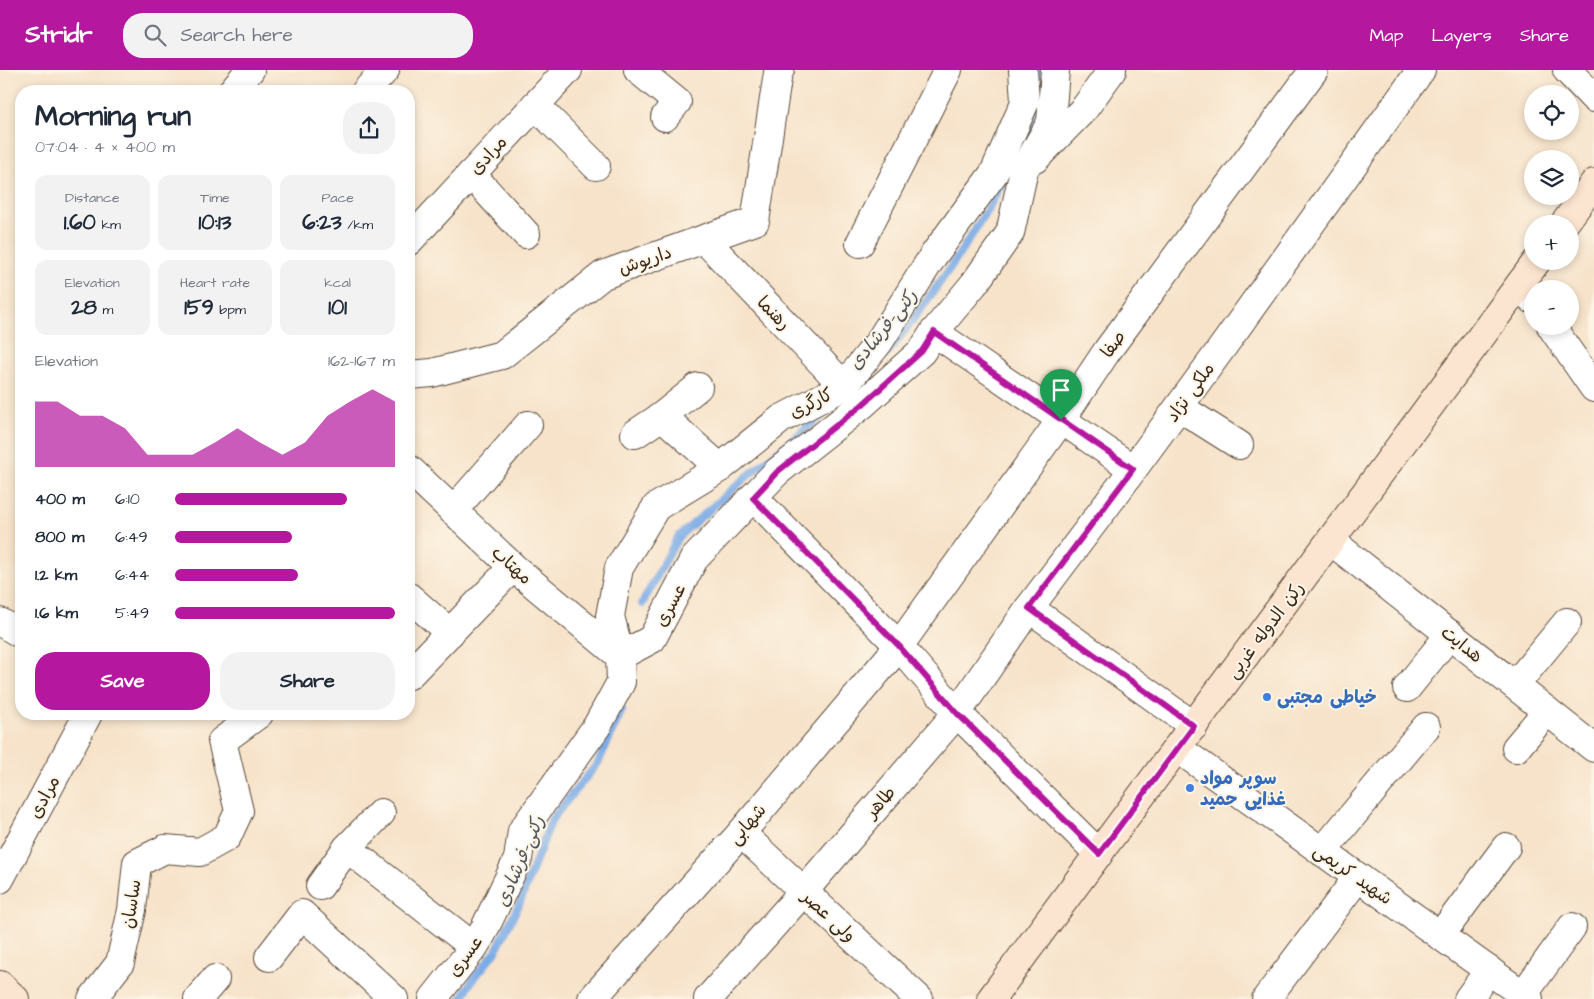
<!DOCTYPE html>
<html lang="en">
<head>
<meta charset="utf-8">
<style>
  :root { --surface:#fff; --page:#f2f2f3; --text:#1f2937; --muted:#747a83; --accent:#b5179e }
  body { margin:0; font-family:"Architects Daughter","Playpen Sans Arabic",sans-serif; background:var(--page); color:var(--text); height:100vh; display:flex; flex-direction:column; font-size:19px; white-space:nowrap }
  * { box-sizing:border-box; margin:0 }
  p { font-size:16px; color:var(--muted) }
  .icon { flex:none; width:28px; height:28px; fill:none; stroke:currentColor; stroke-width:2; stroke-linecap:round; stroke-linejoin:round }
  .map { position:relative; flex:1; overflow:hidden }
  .side { position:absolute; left:15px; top:15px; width:400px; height:635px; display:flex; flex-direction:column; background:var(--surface); border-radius:20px; box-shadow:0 2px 8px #0003 }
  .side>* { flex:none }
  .tools { position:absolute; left:1524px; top:15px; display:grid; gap:10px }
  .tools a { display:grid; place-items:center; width:55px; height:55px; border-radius:50%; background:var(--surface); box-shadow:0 2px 8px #0003; font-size:25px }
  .pin { position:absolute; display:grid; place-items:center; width:42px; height:42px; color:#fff; margin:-51px -21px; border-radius:50% 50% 50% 0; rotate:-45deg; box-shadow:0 0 5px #0007 }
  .pin .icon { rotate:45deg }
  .round { display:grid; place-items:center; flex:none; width:52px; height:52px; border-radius:20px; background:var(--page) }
  .summary { display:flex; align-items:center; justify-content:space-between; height:85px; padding:0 20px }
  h1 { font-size:28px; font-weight:800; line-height:38px }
  .stats { display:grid; grid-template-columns:repeat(3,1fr); gap:8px; height:85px; padding:5px 20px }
  .stats div { display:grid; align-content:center; border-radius:12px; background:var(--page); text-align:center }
  .stats b { font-size:21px; font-weight:800 }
  .stats small { font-size:14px; font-weight:400 }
  .stats p { font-size:14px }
  .chart { height:140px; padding:10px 20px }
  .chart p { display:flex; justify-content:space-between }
  .chart svg { width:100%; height:90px; margin-top:5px; fill:var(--accent); opacity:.7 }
  .cta { display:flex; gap:10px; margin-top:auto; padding:10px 20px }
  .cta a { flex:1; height:58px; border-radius:20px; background:var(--accent); color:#fff; font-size:20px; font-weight:800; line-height:58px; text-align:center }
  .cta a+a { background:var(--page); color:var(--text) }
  ul { padding:0 20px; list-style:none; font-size:16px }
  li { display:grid; grid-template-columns:80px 60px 1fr; align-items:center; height:38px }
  li i { height:12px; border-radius:6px; background:var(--accent) }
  header { display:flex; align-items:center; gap:30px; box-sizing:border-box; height:70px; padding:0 25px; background:var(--accent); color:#fff }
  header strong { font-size:24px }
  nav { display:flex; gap:28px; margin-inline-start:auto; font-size:18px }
  .search { width:350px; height:45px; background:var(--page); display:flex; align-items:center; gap:12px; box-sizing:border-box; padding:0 18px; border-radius:20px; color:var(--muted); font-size:19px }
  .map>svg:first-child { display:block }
</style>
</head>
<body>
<header>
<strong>Stridr</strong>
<div class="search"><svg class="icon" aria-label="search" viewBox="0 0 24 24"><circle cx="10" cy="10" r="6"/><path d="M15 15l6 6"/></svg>Search here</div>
<nav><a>Map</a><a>Layers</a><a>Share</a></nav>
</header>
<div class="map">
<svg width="1594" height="929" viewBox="0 0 1594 929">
  <rect width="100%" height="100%" fill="#fcf5e5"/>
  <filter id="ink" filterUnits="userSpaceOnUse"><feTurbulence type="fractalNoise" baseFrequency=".02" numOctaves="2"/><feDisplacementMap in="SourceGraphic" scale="10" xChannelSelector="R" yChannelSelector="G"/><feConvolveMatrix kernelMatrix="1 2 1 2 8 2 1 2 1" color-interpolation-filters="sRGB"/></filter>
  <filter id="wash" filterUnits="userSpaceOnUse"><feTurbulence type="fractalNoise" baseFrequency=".0096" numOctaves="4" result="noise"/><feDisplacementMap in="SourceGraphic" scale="20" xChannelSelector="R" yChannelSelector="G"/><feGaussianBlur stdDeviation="1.12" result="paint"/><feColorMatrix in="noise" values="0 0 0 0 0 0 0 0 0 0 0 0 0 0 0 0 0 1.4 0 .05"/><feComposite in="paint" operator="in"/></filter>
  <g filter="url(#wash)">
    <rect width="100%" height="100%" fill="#f7e3ca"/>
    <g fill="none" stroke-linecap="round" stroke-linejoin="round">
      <g stroke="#7bace7" stroke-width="8">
        <polyline points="1036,20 1039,0"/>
        <polyline points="1020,80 1030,60 1033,42"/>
        <path d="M886 285C928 231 971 172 1003 112"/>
        <polyline points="642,534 678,467 744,409 839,331"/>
        <polyline points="461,929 472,911 496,881 520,832 552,749 598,693 622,640"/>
      </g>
    </g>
  </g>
  <g filter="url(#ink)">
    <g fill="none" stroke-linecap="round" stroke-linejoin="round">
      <defs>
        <g id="minor">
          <polyline points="638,0 677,32 665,47"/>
          <polyline points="1567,0 1594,28"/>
          <polyline points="232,21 250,0"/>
          <polyline points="366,21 385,0"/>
          <polyline points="535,35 596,96"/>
          <polyline points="1035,89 1084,39 1112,0"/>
          <polyline points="471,104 526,164"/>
          <polyline points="704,169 844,316"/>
          <polyline points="860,173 948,0"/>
          <polyline points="1521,213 1532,229"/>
          <polyline points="1551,256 1594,318"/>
          <polyline points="934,262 1133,399"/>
          <polyline points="409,305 432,303 502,285 603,205 755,151 778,3 780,0"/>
          <polyline points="1179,337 1239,375"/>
          <polyline points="662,346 720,398"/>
          <polyline points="635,364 662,346 698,317"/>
          <polyline points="409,399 513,497 620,586"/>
          <polyline points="753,427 899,576 957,643 1099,784"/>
          <polyline points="453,441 528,355"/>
          <polyline points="1331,471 1594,678"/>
          <polyline points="409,527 450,563"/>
          <polyline points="1029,538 1194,656"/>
          <polyline points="0,552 21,564"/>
          <polyline points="620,586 610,546 619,498 656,437 720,398 781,349 844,316 879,272 933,186 994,103 1025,32 1023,0"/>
          <polyline points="409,605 513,497"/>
          <polyline points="1515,615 1567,552"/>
          <polyline points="1407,618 1450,564"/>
          <polyline points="1177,678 1529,929"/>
          <polyline points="1516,678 1547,641"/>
          <polyline points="741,763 919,929"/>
          <polyline points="347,778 474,877"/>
          <polyline points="1322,782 1426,657"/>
          <polyline points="320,816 347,778 381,743"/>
          <polyline points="1440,866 1506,777"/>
          <polyline points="269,887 302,844 394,929"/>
          <polyline points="1523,925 1572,857"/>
          <polyline points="92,929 120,893 132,840 137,793 165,779 200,782 227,767 239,741 222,671 259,644"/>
          <polyline points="198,929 215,909"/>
          <polyline points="592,929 741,763 899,576 1061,350 1107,281 1314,0"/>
          <polyline points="708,929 803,822 957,643 1029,538 1115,424 1224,275 1421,0"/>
          <polyline points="1266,929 1358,807"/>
          <polyline points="1468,929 1489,900"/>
        </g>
        <g id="tertiary">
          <polyline points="409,171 568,0"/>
          <polyline points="0,809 88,644"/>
          <polyline points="433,929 474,877 482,864 518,789 522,761 597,656 621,612 620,586 652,569 694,489 777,402 862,335 922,281 934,262 974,214 1010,163 1024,100 1051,52 1055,0"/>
        </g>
        <g id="secondary">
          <polyline points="1564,154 1594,113"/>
          <polyline points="0,915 15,929"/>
          <polyline points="991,929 1537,191"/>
        </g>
      </defs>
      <use href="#minor" stroke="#574638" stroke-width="30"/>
      <use href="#tertiary" stroke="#574638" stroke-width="30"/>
      <use href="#secondary" stroke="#574638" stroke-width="30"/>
      <use href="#minor" stroke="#fff" stroke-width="28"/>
      <use href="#tertiary" stroke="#fff" stroke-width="28"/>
      <use href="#secondary" stroke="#fce5d0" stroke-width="28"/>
    </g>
  </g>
  <g fill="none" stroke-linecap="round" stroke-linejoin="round" filter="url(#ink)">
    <defs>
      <polygon id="route" points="934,262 1133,399 1029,538 1194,656 1099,784 957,643 899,576 753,428 777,402 862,335 922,281"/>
    </defs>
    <use href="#route" stroke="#fff" stroke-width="10"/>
    <use href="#route" stroke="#b5179e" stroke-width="6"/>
  </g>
  <g fill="#3f7fe0" stroke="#fcf5e5" stroke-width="2">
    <circle cx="1267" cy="627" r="5"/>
    <circle cx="1190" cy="718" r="5"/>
  </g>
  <g text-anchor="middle" stroke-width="4" stroke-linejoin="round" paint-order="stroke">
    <g font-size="18" fill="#3b2a1e" stroke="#fcf5e5">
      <text transform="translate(488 85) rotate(-47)" y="6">مرادی</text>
      <text transform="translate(645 190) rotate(-19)" y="6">داریوش</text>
      <text transform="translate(774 243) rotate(46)" y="6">رهنما</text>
      <text transform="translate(1113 274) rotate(-54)" y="6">صفا</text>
      <text transform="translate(1190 322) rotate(-54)" y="6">ملکی نژاد</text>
      <text transform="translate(811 333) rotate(-27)" y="6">کارگری</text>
      <text transform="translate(512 495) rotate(42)" y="6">مهتاب</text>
      <text transform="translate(670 535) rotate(-62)" y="6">عسری</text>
      <text transform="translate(1265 560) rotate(-53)" y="6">رکن الدوله غربی</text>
      <text transform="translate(1462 574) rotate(38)" y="6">هدایت</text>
      <text transform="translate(44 727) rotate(-62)" y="6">مرادی</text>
      <text transform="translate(880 732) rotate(-49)" y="6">طاهر</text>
      <text transform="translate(747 754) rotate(-49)" y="6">شهابی</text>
      <text transform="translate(1353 804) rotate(35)" y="6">شهید کریمی</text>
      <text transform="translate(131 834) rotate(-81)" y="6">ساسان</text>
      <text transform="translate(829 846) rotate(43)" y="6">ولی عصر</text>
      <text transform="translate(465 886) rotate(-54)" y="6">عسری</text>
    </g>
    <g font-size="18" font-weight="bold" fill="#366cbe" stroke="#fcf5e5" text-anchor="start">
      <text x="1277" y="633">خیاطی مجتبی</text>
      <text x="1200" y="714">سوپر مواد<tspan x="1200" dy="21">غذایی حمید</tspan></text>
    </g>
    <g font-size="19" font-style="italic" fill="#515864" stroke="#fcf5e5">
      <text transform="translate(882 259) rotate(-51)" y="7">رکنی-فرشادی</text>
      <text transform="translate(519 791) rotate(-67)" y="7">رکنی-فرشادی</text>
    </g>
  </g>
</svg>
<div class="tools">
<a><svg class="icon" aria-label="locate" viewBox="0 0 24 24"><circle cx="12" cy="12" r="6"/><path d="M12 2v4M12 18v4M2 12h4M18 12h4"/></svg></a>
<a><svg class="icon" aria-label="layers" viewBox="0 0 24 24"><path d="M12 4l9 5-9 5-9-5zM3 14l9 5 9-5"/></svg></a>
<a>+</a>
<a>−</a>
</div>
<div class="pin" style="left:1061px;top:350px;background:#1e9e55"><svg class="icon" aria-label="arrive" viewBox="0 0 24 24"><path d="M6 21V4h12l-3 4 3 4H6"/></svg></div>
<section class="side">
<div class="summary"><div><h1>Morning run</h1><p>07:04 · 4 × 400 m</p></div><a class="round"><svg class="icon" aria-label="share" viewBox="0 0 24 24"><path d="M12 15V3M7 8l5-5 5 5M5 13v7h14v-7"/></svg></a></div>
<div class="stats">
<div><p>Distance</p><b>1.60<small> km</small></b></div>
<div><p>Time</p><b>10:13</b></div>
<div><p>Pace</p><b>6:23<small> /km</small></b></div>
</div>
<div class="stats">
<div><p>Elevation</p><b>28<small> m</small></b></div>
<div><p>Heart rate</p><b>159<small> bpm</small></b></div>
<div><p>kcal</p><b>101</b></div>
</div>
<div class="chart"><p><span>Elevation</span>162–167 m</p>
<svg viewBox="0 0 160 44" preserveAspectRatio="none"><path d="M0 44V12L10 12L20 19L30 19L40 25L50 38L60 38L70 38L80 32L90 25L100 32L110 38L120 32L130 19L140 12L150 6L160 12V44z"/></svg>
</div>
<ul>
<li><b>400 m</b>6:10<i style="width:78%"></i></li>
<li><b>800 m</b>6:49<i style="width:53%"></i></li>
<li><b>1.2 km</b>6:44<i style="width:56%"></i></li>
<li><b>1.6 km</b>5:49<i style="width:100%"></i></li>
</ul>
<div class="cta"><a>Save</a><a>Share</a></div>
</section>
</div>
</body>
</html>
